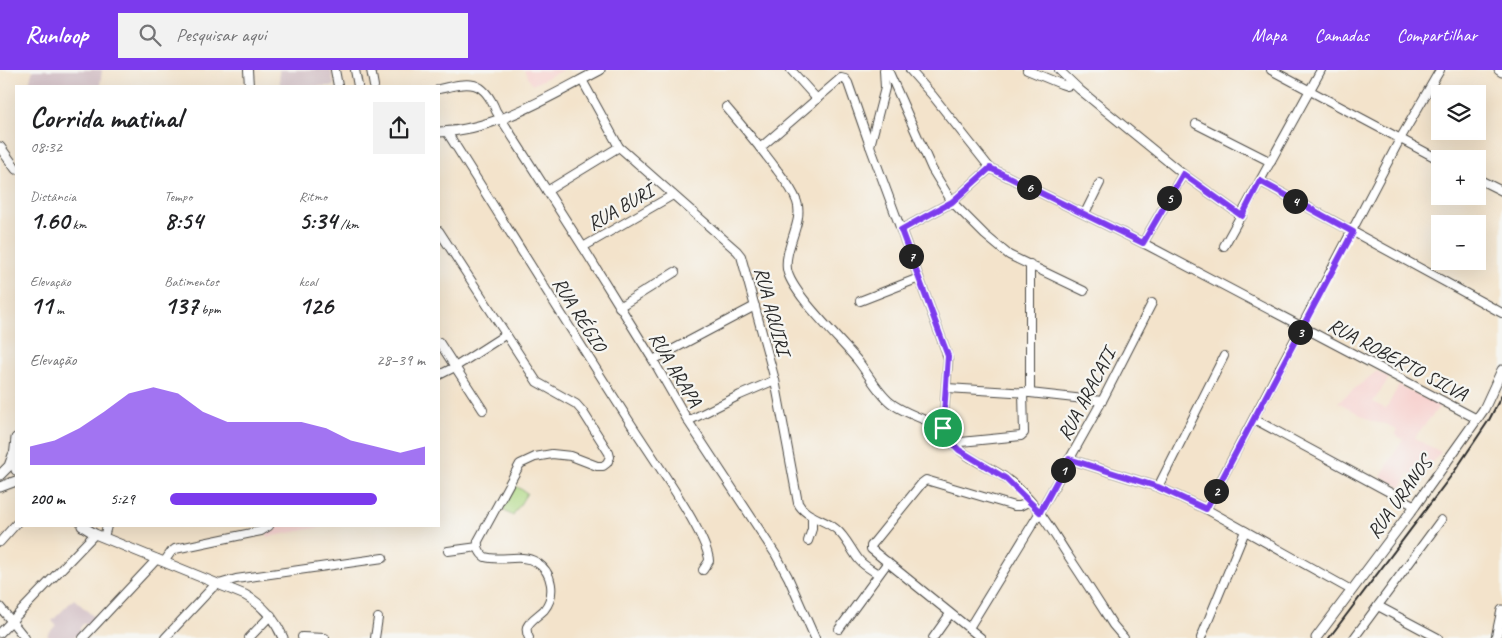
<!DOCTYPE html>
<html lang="pt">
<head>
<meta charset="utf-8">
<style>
  :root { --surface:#fff; --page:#f2f2f2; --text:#202124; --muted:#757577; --accent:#7c3aed }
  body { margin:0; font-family:Caveat,sans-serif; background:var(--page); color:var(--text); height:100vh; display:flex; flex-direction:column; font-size:19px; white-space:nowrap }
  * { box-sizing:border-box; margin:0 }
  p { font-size:16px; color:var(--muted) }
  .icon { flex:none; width:28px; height:28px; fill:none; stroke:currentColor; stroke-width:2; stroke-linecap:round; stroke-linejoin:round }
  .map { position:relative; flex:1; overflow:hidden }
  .side { position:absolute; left:15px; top:15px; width:425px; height:442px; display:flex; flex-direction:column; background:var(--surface); border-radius:0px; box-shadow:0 5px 20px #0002 }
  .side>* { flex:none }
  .tools { position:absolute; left:1431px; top:15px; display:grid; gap:10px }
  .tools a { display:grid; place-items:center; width:55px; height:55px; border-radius:0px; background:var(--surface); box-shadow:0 5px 20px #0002; font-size:25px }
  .pin { position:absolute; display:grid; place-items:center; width:42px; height:42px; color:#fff; margin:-21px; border:2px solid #fff; border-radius:50%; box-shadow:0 1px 5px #0007 }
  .km { position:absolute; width:25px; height:25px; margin:-12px; border-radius:50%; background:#222; color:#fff; font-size:14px; line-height:25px; text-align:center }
  .round { display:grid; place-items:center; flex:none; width:52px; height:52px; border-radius:0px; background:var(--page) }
  .overview { display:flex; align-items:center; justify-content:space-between; height:85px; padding:0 15px }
  h1 { font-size:28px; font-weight:700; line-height:38px }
  .metrics { display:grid; grid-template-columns:repeat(3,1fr); gap:8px; height:85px; padding:5px 15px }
  .metrics div { display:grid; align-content:center }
  .metrics b { font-size:25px; font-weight:700 }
  .metrics small { font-size:14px; font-weight:400 }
  .metrics p { font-size:14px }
  .chart { height:140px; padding:10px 15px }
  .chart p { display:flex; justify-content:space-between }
  .chart svg { width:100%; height:90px; margin-top:5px; fill:var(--accent); opacity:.7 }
  ul { padding:0 15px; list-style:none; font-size:16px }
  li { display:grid; grid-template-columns:80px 60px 1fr; align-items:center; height:38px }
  li i { height:12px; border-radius:6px; background:var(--accent) }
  header { display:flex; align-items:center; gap:30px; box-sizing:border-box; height:70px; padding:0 25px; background:var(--accent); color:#fff }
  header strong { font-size:24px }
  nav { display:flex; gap:28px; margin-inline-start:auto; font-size:18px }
  .search { width:350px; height:45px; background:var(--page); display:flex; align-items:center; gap:12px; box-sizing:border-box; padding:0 18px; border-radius:0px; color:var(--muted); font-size:19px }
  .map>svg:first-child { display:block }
</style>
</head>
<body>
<header>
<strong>Runloop</strong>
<div class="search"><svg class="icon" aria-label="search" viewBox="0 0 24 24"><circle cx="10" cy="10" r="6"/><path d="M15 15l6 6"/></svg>Pesquisar aqui</div>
<nav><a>Mapa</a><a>Camadas</a><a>Compartilhar</a></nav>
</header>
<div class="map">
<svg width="1502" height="568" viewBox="0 0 1502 568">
  <rect width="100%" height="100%" fill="#f6f6f2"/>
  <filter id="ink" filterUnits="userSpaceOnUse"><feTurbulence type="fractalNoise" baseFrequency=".02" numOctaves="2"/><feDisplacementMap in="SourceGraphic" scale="10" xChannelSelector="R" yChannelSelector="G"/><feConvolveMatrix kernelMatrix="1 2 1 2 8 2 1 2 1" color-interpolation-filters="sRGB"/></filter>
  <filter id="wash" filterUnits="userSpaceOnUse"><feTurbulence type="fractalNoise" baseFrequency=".0096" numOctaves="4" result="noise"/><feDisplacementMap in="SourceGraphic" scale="20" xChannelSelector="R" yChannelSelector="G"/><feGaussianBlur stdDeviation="1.12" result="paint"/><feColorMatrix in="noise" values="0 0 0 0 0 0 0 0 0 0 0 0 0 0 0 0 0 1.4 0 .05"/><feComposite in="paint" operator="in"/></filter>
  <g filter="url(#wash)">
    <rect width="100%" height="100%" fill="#f3e3cb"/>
    <g fill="#f7d0ce">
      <polygon points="524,0 563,0 532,15"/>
      <polygon points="1377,301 1389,308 1373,332 1386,339 1399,315 1440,336 1414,368 1441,382 1420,408 1409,403 1401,417 1381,406 1403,369 1395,365 1397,360 1386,354 1373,352 1338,332"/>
      <polygon points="274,456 326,456 268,467 267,463"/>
    </g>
    <g fill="#d2bec4">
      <polygon points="33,0 102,0 100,16 28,16"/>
      <polygon points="279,0 331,0 334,16 280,16"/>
      <polygon points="74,529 94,547 87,554 83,554 80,558 80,561 74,568 50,568 47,565 56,555 52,551"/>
    </g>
    <polygon fill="#afd985" stroke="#6d8258" points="516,416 527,423 513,446 501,439"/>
  </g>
  <g filter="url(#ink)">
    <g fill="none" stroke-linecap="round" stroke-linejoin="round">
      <defs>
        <g id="minor">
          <polyline points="248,0 249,16"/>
          <polyline points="335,0 338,16"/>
          <polyline points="355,0 358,16"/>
          <polyline points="371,0 374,16"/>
          <polyline points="791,0 817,29"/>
          <path d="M884 0 885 18 870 76 946 281 948 290 943 357C954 385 982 392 1004 407 1032 426 1049 456 1067 484 1083 508 1098 531 1113 555L1124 568"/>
          <polyline points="888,0 932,99 952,132 985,165 1009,185 1084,221"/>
          <polyline points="910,0 933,26 990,98 1143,173 1477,349"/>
          <polyline points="1027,0 1061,14 1067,16 1073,14"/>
          <polyline points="1059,0 1080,20 1183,104 1242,146"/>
          <polyline points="1271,0 1440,90"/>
          <path d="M582 10 619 77 737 181 741 186 775 310 798 433C805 447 824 449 836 459 846 467 851 480 859 490 864 496 872 500 878 504"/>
          <path d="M439 19C469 12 483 8 496 41L583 177 653 290 688 351 776 485 788 507 815 568"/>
          <path d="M726 37C744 58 761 78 777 100 784 109 793 120 797 132 804 152 784 177 787 199 790 222 842 271 858 291 868 304 879 324 891 333 904 343 928 351 943 357"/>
          <polyline points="1196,54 1271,92"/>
          <path d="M447 62C509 160 570 259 633 357 649 382 709 467 709 491L703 500"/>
          <polyline points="760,78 841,8 845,9 848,13 870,76"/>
          <polyline points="1478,109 1502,121"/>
          <polyline points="1260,111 1502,243"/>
          <polyline points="547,121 619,77"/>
          <polyline points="1085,143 1100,113"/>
          <polyline points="901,160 952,132 990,98"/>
          <path d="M439 161 537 312 576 334 583 342 609 383 610 387 607 393 603 396H597L571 386 552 384 535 387 520 394 478 471C477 477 480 484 485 487 501 492 521 483 536 492 553 502 556 525 544 540 539 545 530 550 527 557 526 561 527 564 529 568"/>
          <polyline points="1143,173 1183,104"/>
          <polyline points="1224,176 1321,0"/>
          <polyline points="583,177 673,125"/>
          <polyline points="860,231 919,208"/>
          <polyline points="619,237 675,202"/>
          <polyline points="439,272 483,340"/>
          <polyline points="653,290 755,236"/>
          <polyline points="439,305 455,297 505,265"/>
          <polyline points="947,318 1030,323 1102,331"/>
          <polyline points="1030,323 1030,194"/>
          <polyline points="1254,349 1415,436"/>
          <polyline points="688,351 740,325 775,310"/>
          <polyline points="951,373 1021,366 1024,363 1023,322"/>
          <polyline points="1069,389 1158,417 1206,439 1351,520"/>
          <polyline points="1158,417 1224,286"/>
          <polyline points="1206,439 1400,69 1440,0"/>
          <polyline points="104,467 107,456"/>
          <polyline points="808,471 812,459 812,446"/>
          <polyline points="0,472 16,454"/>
          <polyline points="448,481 478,477"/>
          <polyline points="164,492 171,482 175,479 261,461 269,456"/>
          <polyline points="1378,536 1438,568"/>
          <polyline points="0,537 25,568"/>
          <polyline points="969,558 1040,442 1102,331 1152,233"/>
          <polyline points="839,559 888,492"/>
          <polyline points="0,563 95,464"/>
          <polyline points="302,567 325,568"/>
          <polyline points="83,568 157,489"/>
          <polyline points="165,568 212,518 219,514 236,509 383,488"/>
          <polyline points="249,568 271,545"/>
          <polyline points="375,568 378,548"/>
          <polyline points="933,568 950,544"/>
          <polyline points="981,568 871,479 871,476 922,413 926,410 1014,436 1020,436 1030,431"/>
          <polyline points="1201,568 1245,461"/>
          <polyline points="1354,568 1441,450"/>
        </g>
        <g id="major">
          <polyline points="1499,0 1502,2"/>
          <path d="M439 62C497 60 550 26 600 0"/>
          <polyline points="0,77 16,99"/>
          <polyline points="16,368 14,388 16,400"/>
          <polyline points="0,405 9,396 13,385"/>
          <polyline points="0,417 16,411"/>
          <path d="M82 456 95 464 245 525C263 535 275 549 283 568"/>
          <polyline points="1316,568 1415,436 1477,349 1484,339 1502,300"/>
          <polyline points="1496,568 1502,540"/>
        </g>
      </defs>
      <use href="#minor" stroke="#494743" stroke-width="10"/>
      <use href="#major" stroke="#494743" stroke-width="11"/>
      <use href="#minor" stroke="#fff" stroke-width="8"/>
      <use href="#major" stroke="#fff" stroke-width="9"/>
      <polyline stroke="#2b2b2b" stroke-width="2" points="1329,568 1454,402 1489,350 1502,325"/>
    </g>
  </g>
  <g fill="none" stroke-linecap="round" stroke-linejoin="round" filter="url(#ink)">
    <defs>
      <polygon id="route" points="990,98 1143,173 1183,104 1242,146 1260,111 1353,162 1206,439 1158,417 1069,389 1040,442 1005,408 959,380 951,372 946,365 943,358 948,286 901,160 952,132"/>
    </defs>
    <use href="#route" stroke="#fff" stroke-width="10"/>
    <use href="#route" stroke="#7c3aed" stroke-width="6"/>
  </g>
  <g text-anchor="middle" stroke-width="4.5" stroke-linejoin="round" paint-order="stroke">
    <g font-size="20" fill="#2b2b2b" stroke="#f6f6f2">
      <text transform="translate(620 137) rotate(-30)" y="7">RUA BURI</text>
      <text transform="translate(773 241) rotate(75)" y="7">RUA AQUIRI</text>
      <text transform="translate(580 244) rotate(58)" y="7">RUA RÉGIO</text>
      <text transform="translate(1398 289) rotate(28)" y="7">RUA ROBERTO SILVA</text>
      <text transform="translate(676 299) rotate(59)" y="7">RUA ARAPA</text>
      <text transform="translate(1086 324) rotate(-62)" y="7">RUA ARACATI</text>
      <text transform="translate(1399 427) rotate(-54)" y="7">RUA URANOS</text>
    </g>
  </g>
</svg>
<div class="tools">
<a><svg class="icon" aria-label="layers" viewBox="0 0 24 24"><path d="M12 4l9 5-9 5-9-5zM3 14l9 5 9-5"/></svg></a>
<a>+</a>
<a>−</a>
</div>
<div class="pin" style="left:943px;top:358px;background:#1e9e55"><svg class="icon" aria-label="arrive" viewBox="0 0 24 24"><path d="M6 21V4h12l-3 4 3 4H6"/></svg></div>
<b class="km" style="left:1063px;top:400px">1</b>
<b class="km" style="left:1216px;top:421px">2</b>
<b class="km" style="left:1300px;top:262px">3</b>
<b class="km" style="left:1295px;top:131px">4</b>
<b class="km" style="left:1169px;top:128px">5</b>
<b class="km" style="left:1029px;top:117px">6</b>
<b class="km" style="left:911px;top:186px">7</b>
<section class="side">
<div class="overview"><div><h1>Corrida matinal</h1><p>08:32</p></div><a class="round"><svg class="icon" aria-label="share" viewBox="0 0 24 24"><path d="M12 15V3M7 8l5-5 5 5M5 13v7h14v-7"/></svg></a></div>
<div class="metrics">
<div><p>Distância</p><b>1.60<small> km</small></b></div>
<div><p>Tempo</p><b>8:54</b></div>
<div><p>Ritmo</p><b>5:34<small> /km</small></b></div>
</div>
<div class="metrics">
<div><p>Elevação</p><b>11<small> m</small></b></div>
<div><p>Batimentos</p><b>137<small> bpm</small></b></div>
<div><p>kcal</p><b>126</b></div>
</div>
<div class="chart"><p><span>Elevação</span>28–39 m</p>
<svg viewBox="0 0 160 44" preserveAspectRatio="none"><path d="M0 44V35L10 32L20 26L30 18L40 9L50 6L60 9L70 18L80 23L90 23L100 23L110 23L120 26L130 32L140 35L150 38L160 35V44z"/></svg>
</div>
<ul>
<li><b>200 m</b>5:29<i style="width:81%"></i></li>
</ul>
</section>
</div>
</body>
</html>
